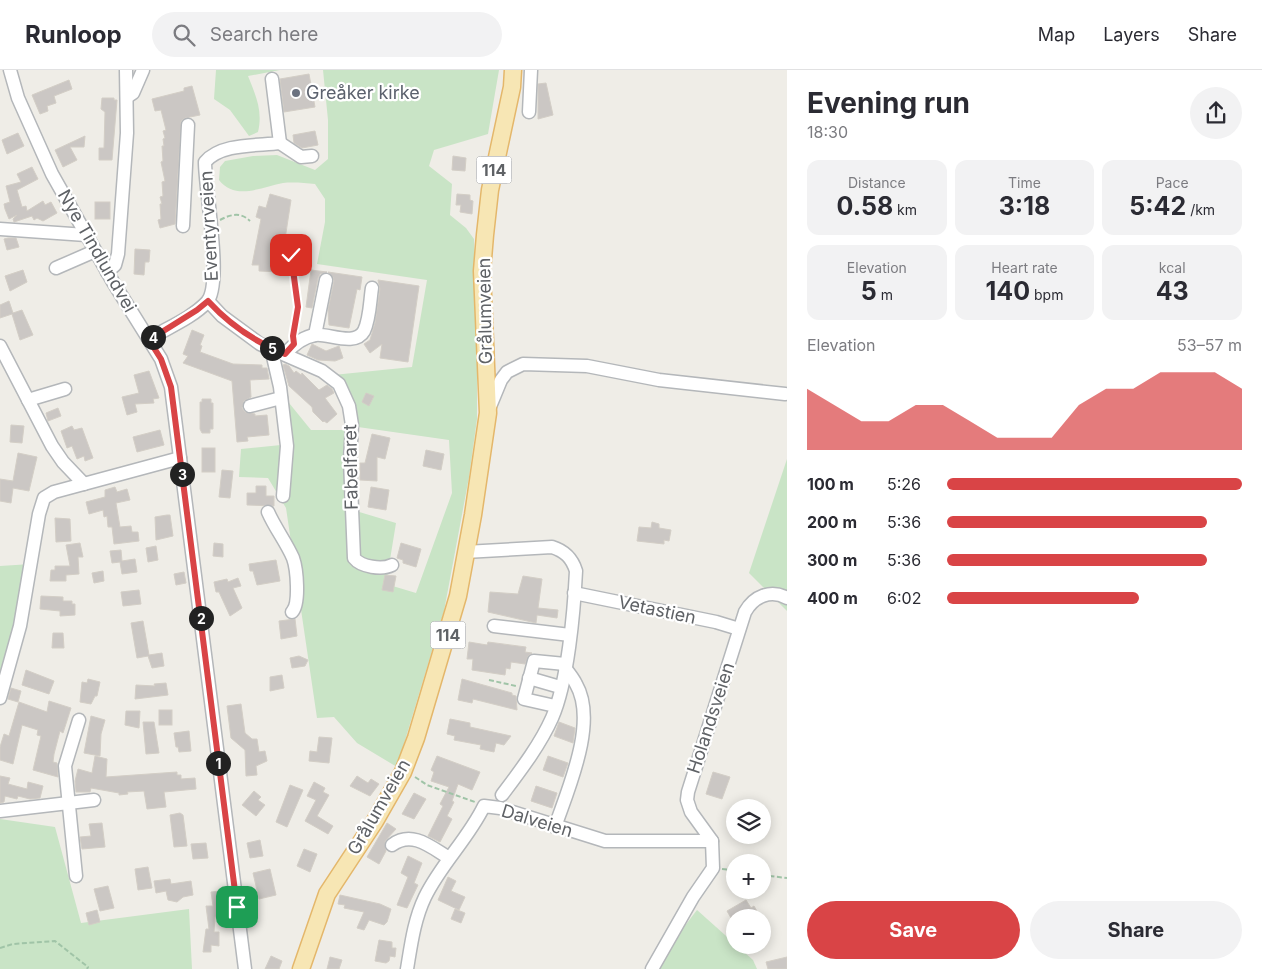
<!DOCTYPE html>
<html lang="en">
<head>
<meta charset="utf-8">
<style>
  :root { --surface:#fff; --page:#f2f2f3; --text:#2b2b33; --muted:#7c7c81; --line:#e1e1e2; --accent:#d94446 }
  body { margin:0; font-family:Inter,sans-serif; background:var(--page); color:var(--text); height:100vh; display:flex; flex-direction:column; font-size:19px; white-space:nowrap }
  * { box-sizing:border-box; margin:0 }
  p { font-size:16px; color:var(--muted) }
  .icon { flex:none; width:28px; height:28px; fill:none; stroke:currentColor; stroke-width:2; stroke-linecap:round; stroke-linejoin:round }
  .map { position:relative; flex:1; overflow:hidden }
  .side { display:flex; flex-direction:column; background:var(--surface); width:475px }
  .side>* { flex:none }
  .controls { position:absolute; left:726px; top:729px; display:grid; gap:10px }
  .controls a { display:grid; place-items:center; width:45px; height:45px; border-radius:50%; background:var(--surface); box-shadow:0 2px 12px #0003; font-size:25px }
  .pin { position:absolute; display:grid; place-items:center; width:42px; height:42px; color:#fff; margin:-21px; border-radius:10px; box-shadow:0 2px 8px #0006 }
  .km { position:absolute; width:25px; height:25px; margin:-12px; border-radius:50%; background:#222; color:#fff; font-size:14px; line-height:25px; text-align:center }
  .round { display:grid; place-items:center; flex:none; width:52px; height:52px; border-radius:26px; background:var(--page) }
  .summary { display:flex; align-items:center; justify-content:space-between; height:85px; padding:0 20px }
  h1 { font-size:28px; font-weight:700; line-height:38px }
  .metrics { display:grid; grid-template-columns:repeat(3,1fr); gap:8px; height:85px; padding:5px 20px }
  .metrics div { display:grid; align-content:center; border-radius:12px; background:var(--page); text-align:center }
  .metrics b { font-size:25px; font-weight:700 }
  .metrics small { font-size:14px; font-weight:400 }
  .metrics p { font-size:14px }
  .chart { height:140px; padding:10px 20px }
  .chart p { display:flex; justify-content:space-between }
  .chart svg { width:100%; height:90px; margin-top:5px; fill:var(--accent); opacity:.7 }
  .action { display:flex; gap:10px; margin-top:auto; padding:10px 20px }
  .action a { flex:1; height:58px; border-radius:30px; background:var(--accent); color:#fff; font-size:20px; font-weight:700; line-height:58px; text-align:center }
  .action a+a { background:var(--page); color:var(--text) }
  ul { padding:0 20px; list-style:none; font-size:16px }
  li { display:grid; grid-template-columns:80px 60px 1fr; align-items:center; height:38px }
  li i { height:12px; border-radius:6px; background:var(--accent) }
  header { display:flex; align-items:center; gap:30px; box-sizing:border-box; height:70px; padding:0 25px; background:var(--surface); border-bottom:1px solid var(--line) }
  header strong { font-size:24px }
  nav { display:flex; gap:28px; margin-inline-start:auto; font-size:18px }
  .search { width:350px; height:45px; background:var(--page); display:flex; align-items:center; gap:12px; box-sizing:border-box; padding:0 18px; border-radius:28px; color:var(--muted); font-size:19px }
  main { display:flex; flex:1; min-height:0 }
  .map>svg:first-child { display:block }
</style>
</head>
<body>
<header>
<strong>Runloop</strong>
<div class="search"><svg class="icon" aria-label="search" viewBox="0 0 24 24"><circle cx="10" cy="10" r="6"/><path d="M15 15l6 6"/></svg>Search here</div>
<nav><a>Map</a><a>Layers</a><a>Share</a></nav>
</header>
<main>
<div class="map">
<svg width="787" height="899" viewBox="0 0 787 899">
  <rect width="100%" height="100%" fill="#efede7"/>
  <g fill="#c9e4c6">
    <path d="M216 0H280L248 6C256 26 263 41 258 62L249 66 230 40 214 29Z"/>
    <path d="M323 0H499L488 64 434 80 429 96 452 114 450 145 466 158 474 169 477 259V349L469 407 444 541 397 697 357 673 334 647 317 648 286 438 268 408 239 407 241 379 281 375 285 328 311 360H344L346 438 396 453 386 514 416 523 452 423 449 370 358 357 333 305 412 297 427 210 317 194 325 152V129L315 114C305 113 293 112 283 113 262 117 235 131 219 110L220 97 225 91 253 86 277 85 315 100 328 89V50Z"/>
    <polygon points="787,389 787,541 749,503"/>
    <polygon points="31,494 0,628 0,496"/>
    <polygon points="0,749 55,757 81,853 189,839 192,899 0,899"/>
    <polygon points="697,840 753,890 757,899 660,899 657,892"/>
  </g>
  <g fill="#cbc7c4" stroke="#d3cec6">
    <polygon points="309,4 315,37 284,42 280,9"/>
    <polygon points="69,10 72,19 54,26 56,33 47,36 48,41 40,44 32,25"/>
    <polygon points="546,13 553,45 538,49 538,14"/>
    <polygon points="192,16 200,45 185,48 181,51 175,154 160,158 158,150 161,149 160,134 162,134 160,127 163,126 162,112 165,111 161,92 163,91 162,76 164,76 163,69 165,68 163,61 166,60 161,40 155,41 152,29 184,21 184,18"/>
    <polygon points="102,28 114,28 114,30 117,30 112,90 99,90 99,78 104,78 105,42 101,39"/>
    <polygon points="315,61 318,75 302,78 294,73 293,65"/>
    <polygon points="18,63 24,76 7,84 2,70"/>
    <polygon points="85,66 84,77 70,77 77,90 63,97 55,80"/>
    <polygon points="453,86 466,88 465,101 452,100"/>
    <polygon points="32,97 38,109 17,120 22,137 26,136 27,141 43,131 45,135 51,132 57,143 43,151 37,148 34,150 32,146 14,152 13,149 17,145 9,149 5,139 4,134 10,132 6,116 21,112 17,104"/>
    <polygon points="270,124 291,130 280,202 259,201 259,195 252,195 261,149 256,147 259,136 266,138"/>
    <polygon points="457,124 470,125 470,130 473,131 472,144 460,142 461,135 456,135"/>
    <rect x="95" y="132" width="15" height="17"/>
    <polygon points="8,168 16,168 19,177 7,180 4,169"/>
    <polygon points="135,179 150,180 149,192 145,192 144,205 134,204"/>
    <polygon points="23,200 27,212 10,221 5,206"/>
    <polygon points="311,200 327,202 320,204 318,208 312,238 306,237"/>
    <polygon points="328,202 362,207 360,220 357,219 349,258 329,255 328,240 334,211 333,207"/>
    <polygon points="378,210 419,216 408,292 380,288 382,274 370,283 364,274 370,270 375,253 380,219"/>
    <polygon points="9,231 13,243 22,240 33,265 20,270 12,244 0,248 0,235"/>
    <polygon points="192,260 204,265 200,275 202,276 200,282 233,294 262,295 262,298 267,298 269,309 250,310 251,327 244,331 242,338 245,342 255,344 255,346 267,345 269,365 247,367 248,371 237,372 232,311 183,293 188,286 183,284"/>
    <polygon points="312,274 326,281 339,276 343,288 335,291 318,290 307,285"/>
    <polygon points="285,294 289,296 294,303 296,301 301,305 302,303 319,320 327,315 332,319 334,323 325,328 337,344 327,353 324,351 323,352 313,342 312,337 289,316 283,295"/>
    <polygon points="149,301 159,328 153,329 154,333 135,334 137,342 127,345 122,327 139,323 134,305"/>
    <polygon points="366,323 374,326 369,336 362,332"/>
    <polygon points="202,329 211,329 211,333 213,333 213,359 210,359 210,363 202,363 200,359 200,332 202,332"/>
    <polygon points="58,338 61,346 48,351 46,343"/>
    <polygon points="11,355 24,356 22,373 10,372"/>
    <polygon points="72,356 74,360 82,358 93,388 85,391 84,386 77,389 72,376 67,378 61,361"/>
    <polygon points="160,360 164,375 137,382 133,367"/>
    <polygon points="372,364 390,368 385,389 377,387 377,411 360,410 360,393 365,393"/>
    <rect x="202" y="378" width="13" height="24"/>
    <polygon points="426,380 444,384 441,400 423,396"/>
    <polygon points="18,383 37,387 29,421 13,418 11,433 0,431 0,409 13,411"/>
    <polygon points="222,400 233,401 230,428 219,427"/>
    <polygon points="256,416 266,416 266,426 274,426 274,436 247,435 247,423 256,423"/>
    <polygon points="115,417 117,422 127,419 130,430 116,433 120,457 131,456 132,462 138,462 139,471 114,474 112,457 108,457 107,446 104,447 103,440 89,444 86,432 105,427 105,420"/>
    <polygon points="371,417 389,420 386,440 368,437"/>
    <polygon points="167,445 170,445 173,466 156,470 155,447"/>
    <polygon points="55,448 70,449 71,471 56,472"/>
    <polygon points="652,452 659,454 659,458 671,460 669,471 664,470 664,474 637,471 639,457 651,458"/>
    <polygon points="80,473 83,487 78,487 79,504 66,505 66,511 50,511 51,500 55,500 55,496 70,496 66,475"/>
    <polygon points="214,473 223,474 223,487 213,486"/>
    <polygon points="401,473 421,479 416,497 403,493 403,490 397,488"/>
    <polygon points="156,476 158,490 148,492 146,478"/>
    <polygon points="121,480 122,491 135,489 137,502 122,504 120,492 112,493 110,481"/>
    <polygon points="276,490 280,511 257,515 253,501 250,501 249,494"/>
    <polygon points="103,501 104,511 94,513 92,503"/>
    <polygon points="184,502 186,513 176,515 174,504"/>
    <polygon points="385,505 396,506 393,522 382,520"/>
    <polygon points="523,506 542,509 538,538 558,540 557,548 537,545 536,553 488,542 490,522 518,524"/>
    <polygon points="238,508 241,516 233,518 242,538 230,546 219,522 216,522 214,512 227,509 228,512"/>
    <polygon points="139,520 141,534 123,536 121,522"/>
    <polygon points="41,526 63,527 63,531 72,531 72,534 75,534 75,545 60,546 60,541 40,539"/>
    <polygon points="295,549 297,566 281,569 279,551"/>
    <polygon points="143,551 149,585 162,583 164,596 152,598 148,586 137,588 131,553"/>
    <polygon points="53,563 63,563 64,578 52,578"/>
    <polygon points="469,572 487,575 488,572 526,577 525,582 532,583 528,586 525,594 511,592 510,599 506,598 505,605 472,600 473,589 467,589"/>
    <polygon points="299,586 308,590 305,596 292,598 290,588"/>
    <polygon points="26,600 54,611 49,624 22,615"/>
    <polygon points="282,605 284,618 270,621 270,607"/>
    <polygon points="88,609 100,612 97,626 95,626 91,634 80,632 82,612 87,613"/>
    <polygon points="462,609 512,623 512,625 516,626 517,640 473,629 472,633 458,630"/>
    <polygon points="166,613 168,625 135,629 136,615 155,616 154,614"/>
    <polygon points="11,618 21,621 18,632 8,629"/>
    <polygon points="49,631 71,638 63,663 60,661 54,684 53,692 57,693 58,707 33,700 41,666 37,665 38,660 22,655 13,694 0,690 0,677 4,664 9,666 19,632 47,642"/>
    <polygon points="241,634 245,663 252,669 257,669 259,682 265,681 267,691 256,696 257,705 246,706 245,680 231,668 227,636"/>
    <rect x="159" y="640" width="13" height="15"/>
    <polygon points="126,641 140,641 139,658 125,655"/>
    <polygon points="91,646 105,650 101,664 100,686 84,683"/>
    <polygon points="450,649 470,653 470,657 511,666 504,675 496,673 494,682 480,679 481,675 454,670 455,666 447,664"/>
    <polygon points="143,652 154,652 159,683 146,684"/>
    <polygon points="559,652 575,658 573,673 554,666"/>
    <polygon points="189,661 191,681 179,682 178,677 176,677 174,663"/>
    <polygon points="319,667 332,668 329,693 309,691 310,681 317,682"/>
    <polygon points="95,686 107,689 106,707 177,702 177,705 181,705 181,709 195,708 196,719 164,722 166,737 147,739 144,721 127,722 128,724 119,725 119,723 91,718 90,722 76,722 75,711 78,699 92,703"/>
    <polygon points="437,686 480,702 472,720 458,714 452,731 454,732 447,746 452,749 440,772 428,766 443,736 440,734 449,717 431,711 434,702 431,700"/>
    <polygon points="548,686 568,693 563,707 543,700"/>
    <polygon points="713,702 730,707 722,729 706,724"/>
    <polygon points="0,706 10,708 8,714 27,719 28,712 43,716 40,728 30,729 18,726 17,729 5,726 4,732 0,733"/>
    <polygon points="357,706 368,713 371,709 379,714 370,726 350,716"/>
    <polygon points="314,712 325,718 323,722 329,725 317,746 333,756 328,764 305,751 316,730 307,726"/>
    <polygon points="290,715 303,720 287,757 276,752"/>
    <polygon points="536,716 557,723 552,738 531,731"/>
    <polygon points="254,721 261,727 258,730 265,735 256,746 242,735"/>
    <polygon points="414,723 426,729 414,749 402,744"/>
    <polygon points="180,743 183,745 187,776 174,777 170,745"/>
    <polygon points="102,753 105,777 82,779 80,767 91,766 89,754"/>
    <polygon points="387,753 396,759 385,771 386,781 379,794 367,787"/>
    <polygon points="260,770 263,786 250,788 247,773"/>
    <polygon points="206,773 208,788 193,789 191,774"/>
    <polygon points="304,779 317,784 310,802 297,796"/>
    <polygon points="408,786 422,793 414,813 418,815 407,838 397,835 408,807 401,803"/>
    <polygon points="148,797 152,818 138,820 135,799"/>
    <polygon points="270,799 276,825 259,829 253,803"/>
    <polygon points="448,807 456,811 451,821 465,827 459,840 438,830"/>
    <polygon points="170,809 171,814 191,811 193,825 183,827 177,832 168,830 166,821 156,823 154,811"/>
    <polygon points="108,816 114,838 100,841 94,819"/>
    <polygon points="220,821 224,846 215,847 214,862 219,862 219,876 211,875 211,882 203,882 206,859 209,859 206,836 213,836 211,822"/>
    <polygon points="340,825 380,834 391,839 387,852 384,855 369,850 364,860 357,858 364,842 344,838 345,835 338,834"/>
    <polygon points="746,830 751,838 754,836 761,848 731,848 727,841"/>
    <polygon points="455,839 465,843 461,853 451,849"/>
    <polygon points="97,840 100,852 89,855 86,843"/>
    <polygon points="379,870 392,872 392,878 396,878 395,887 390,886 389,891 386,893 375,891"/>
    <polygon points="271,886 282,891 279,899 265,899"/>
    <polygon points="330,887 342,890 339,899 327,899"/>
    <polygon points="787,887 787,899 768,899 766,892"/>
  </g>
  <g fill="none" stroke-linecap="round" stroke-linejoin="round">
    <defs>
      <g id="minor">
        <polyline points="10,0 18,28 52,104 113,212 161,289 171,317 245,899"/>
        <polyline points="127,27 133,23 143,0"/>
        <polyline points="529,42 531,0"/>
        <polyline points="280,73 301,87 312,86"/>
        <polyline points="183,156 188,55"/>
        <polyline points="0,159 86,165"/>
        <polyline points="56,198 95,181"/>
        <polyline points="107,202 115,195 118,184 127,63 126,0"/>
        <path d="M208 231 222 246 260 274 322 301 339 314 349 336 352 355 350 390 354 488C361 497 382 500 392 495"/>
        <polyline points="315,265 326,210"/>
        <path d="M149 269C167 258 192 248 207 232 223 214 205 120 205 92 221 73 257 76 280 73L272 9"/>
        <polyline points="0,276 52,376 63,392 84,414"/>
        <polyline points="271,278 280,317 287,376 283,426"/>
        <path d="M285 284C293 275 303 267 315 265 328 263 355 277 364 261 370 249 370 230 372 218"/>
        <polyline points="28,330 65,319"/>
        <polyline points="250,336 281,328"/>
        <polyline points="489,339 501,310 507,302 523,294 587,296 659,310 785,324"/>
        <path d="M268 442C275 458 286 472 293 488 297 499 300 534 292 542"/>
        <path d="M465 482 552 477C565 481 572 488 576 501 574 541 568 612 552 648 540 675 520 701 502 725"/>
        <polyline points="574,523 716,552 739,559"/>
        <polyline points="494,556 570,565"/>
        <polyline points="529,608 560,617"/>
        <polyline points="0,628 20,556 39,444 44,428 54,422 180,388"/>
        <polyline points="555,636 524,629 534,591 565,594"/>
        <polyline points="0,741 94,730"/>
        <path d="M555 757C568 719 598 652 576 614 573 608 569 603 565 598"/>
        <path d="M392 775C412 760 431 777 449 788"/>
        <polyline points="76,806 65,696 79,650"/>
        <path d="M407 899C411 875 414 850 425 827 441 794 468 769 484 736L500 738 605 771H712"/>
        <path d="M652 899 693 827 713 798 712 771 691 742 687 730 688 722 745 542C754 526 771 519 787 528"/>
      </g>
      <polyline id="major" points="301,899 327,824 375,751 403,702 416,668 458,526 473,445 488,343 482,201 485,165 490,120 512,17 513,0"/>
    </defs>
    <use href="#minor" stroke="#b4b7ba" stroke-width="15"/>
    <use href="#major" stroke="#e4b76b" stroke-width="19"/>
    <g stroke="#a0c4a7" stroke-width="2" stroke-dasharray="5 2.5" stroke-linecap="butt">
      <path d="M220 150C231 144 241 142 250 151"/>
      <path d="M290 167C291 199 302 230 294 261"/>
      <polyline points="489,610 516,616"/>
      <polyline points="415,707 427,715 475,732"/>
      <polyline points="722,799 735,800"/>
      <polyline points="762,805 787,808"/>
      <polyline points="0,878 13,874 55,871 88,897 87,899"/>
    </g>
    <use href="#minor" stroke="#fff" stroke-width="12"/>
    <use href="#major" stroke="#f7e6b4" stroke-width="16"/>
  </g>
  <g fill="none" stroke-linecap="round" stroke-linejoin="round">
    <defs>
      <path id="route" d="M237 837 171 317 161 289 149 270 197 240 208 231C230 255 255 272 285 284L294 274 293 266 298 237 291 185"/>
    </defs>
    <use href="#route" stroke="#fff" stroke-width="10"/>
    <use href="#route" stroke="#d94446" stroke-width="6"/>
  </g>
  <circle fill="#6b7280" stroke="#fff" stroke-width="2" cx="296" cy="23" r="5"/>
  <g text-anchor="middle" stroke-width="4.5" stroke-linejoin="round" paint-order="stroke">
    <g fill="#fff" stroke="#8f9194" stroke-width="1">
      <rect x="476.5" y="86.5" width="35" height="27" rx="4"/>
      <rect x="430.5" y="551.5" width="35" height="27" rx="4"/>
    </g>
    <g font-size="16" font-weight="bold" fill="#5f6266">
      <text x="494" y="106">114</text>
      <text x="448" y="571">114</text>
    </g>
    <g font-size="18" fill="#5b616d" stroke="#fff" text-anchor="start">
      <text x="306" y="29">Greåker kirke</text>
    </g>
    <g font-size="18" fill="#5f6266" stroke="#fff">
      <text transform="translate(209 156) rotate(-93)" y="6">Eventyrveien</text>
      <text transform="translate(97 181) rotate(60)" y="6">Nye Tindlundvei</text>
      <text transform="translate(485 241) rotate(-91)" y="6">Grålumveien</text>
      <text transform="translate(351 397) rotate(-91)" y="6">Fabelfaret</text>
      <text transform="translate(657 540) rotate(12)" y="6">Vetastien</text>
      <text transform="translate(711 648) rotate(-72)" y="6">Holandsveien</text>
      <text transform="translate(379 737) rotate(-60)" y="6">Grålumveien</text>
      <text transform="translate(537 751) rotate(17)" y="6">Dalveien</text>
    </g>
  </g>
</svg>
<div class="controls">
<a><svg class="icon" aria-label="layers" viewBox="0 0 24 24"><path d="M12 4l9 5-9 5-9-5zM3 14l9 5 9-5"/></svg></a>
<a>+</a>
<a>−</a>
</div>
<div class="pin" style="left:237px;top:837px;background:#1e9e55"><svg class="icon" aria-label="arrive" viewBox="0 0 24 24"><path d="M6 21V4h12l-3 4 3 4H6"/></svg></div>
<div class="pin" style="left:291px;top:185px;background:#d93025"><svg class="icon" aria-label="check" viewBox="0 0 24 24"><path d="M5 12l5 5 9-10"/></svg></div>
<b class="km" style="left:218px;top:693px">1</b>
<b class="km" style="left:201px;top:548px">2</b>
<b class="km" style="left:182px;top:404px">3</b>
<b class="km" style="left:153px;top:267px">4</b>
<b class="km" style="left:272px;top:278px">5</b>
</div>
<section class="side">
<div class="summary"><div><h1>Evening run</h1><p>18:30</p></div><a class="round"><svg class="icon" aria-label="share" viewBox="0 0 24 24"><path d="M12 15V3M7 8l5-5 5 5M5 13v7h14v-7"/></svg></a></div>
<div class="metrics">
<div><p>Distance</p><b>0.58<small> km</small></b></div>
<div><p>Time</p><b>3:18</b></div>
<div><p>Pace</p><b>5:42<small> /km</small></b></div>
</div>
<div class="metrics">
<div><p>Elevation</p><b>5<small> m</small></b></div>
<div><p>Heart rate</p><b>140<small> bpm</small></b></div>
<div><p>kcal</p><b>43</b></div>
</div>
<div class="chart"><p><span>Elevation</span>53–57 m</p>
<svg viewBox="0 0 160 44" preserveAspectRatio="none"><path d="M0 44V14L10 22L20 30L30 30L40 22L50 22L60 30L70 38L80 38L90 38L100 22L110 14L120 14L130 6L140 6L150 6L160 14V44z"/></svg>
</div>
<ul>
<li><b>100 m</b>5:26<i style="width:100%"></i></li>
<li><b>200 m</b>5:36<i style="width:88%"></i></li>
<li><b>300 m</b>5:36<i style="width:88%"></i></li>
<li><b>400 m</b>6:02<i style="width:65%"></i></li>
</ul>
<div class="action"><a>Save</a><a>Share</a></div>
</section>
</main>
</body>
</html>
